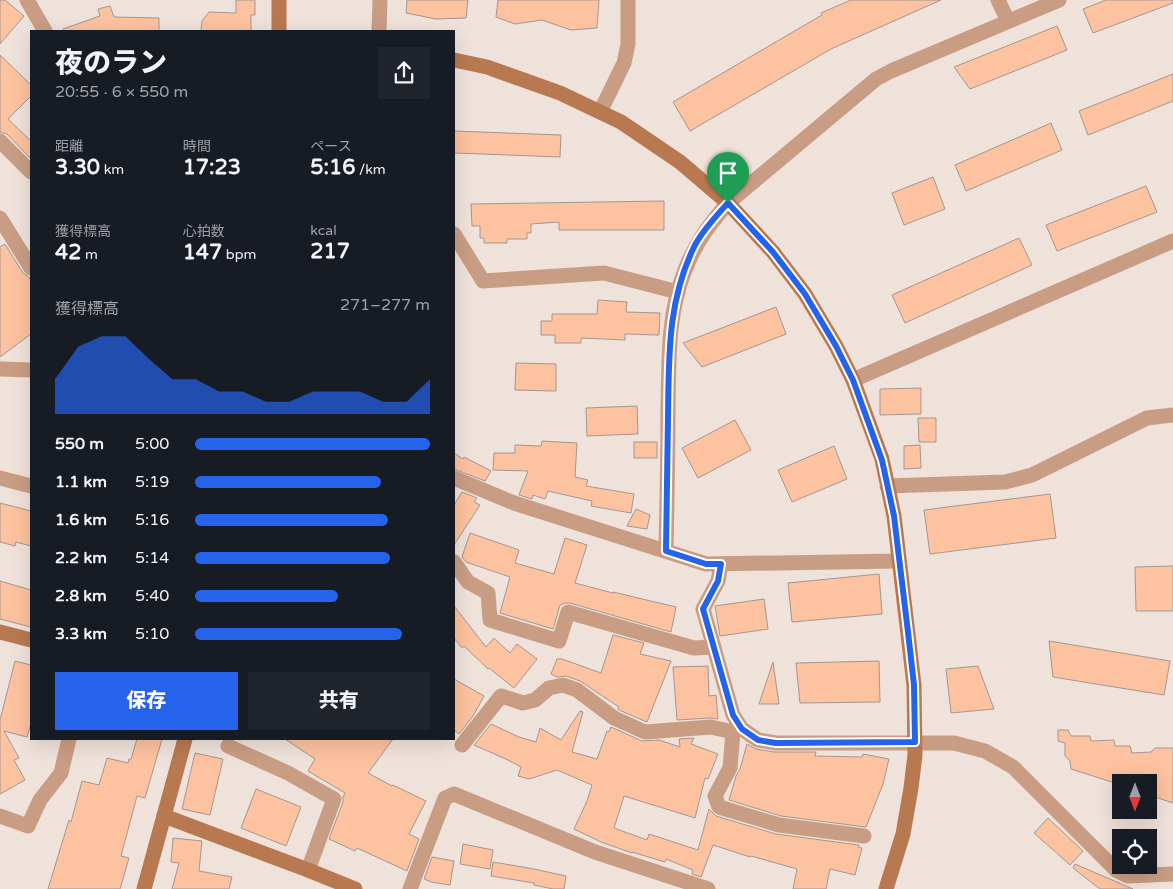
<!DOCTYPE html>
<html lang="ja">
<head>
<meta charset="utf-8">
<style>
  :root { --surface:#171b24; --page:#20242c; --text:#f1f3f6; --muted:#9ea1a6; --accent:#2563eb }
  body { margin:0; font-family:"Varela Round","Noto Sans JP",sans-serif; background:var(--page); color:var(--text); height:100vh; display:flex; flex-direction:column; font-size:19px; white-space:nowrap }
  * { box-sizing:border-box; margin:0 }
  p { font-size:16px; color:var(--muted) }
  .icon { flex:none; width:28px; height:28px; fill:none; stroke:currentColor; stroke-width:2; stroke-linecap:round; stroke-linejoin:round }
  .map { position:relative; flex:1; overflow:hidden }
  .sheet { position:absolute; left:30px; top:30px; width:425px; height:710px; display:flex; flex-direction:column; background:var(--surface); border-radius:0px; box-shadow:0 5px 20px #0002 }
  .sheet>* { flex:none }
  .needle { width:32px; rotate:180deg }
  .fabs { position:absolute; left:1112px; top:774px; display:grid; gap:10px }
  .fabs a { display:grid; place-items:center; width:45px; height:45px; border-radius:0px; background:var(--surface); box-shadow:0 5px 20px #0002; font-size:25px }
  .pin { position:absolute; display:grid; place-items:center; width:42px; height:42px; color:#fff; margin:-51px -21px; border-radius:50% 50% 50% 0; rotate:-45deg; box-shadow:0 0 5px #0007 }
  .pin .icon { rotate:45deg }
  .round { display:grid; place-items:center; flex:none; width:52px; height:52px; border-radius:0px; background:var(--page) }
  .headline { display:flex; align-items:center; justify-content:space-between; height:85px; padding:0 25px }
  h1 { font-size:28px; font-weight:800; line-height:38px }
  .metrics { display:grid; grid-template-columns:repeat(3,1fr); gap:8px; height:85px; padding:5px 25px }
  .metrics div { display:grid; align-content:center }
  .metrics b { font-size:21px; font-weight:800 }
  .metrics small { font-size:14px; font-weight:400 }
  .metrics p { font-size:14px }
  .chart { height:140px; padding:10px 25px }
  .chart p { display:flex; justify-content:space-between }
  .chart svg { width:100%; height:90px; margin-top:5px; fill:var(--accent); opacity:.7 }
  .action { display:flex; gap:10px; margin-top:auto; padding:10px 25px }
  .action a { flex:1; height:58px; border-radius:0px; background:var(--accent); color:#fff; font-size:20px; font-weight:800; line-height:58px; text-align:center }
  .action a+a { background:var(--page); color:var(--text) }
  ul { padding:0 25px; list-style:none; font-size:16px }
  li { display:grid; grid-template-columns:80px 60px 1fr; align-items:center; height:38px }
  li i { height:12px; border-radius:6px; background:var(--accent) }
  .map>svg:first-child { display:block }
</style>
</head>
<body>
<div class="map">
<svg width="1173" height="889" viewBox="0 0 1173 889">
  <rect width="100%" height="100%" fill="#efe2db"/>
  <g fill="#fdc29f" stroke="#a39791">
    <polygon points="0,0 5,0 24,16 0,44"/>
    <polygon points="236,0 255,0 255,15 251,15 251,31 201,31 202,21 209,12 236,13"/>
    <polygon points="407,0 468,0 466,18 436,19 406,13"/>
    <polygon points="498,0 599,0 597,28 571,30 542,20 515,24 496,17"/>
    <polygon points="851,0 941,0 831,49 690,131 673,102 822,15 821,13"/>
    <polygon points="1106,0 1173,0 1173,3 1093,33 1083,9"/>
    <polygon points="110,6 114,17 159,18 159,31 63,31 63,29 100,16 98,9"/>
    <polygon points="1057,26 1067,50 970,89 954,67"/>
    <polygon points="0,55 31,85 31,96 8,119 31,141 31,159 7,134 0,132"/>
    <polygon points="1173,74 1173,101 1088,135 1079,111"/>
    <polygon points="1051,123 1062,150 966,191 955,165"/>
    <polygon points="454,131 561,135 560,157 454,153"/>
    <polygon points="933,177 945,209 904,225 892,193"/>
    <polygon points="1146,186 1157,212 1057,251 1046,225"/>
    <polygon points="664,201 664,230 559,230 559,222 531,224 531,233 527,233 527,239 507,239 507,243 484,243 484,238 480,238 480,226 472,226 471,204"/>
    <polygon points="1019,238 1032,265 905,323 892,295"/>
    <polygon points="5,244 23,273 29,277 31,281 31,334 0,357 0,247"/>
    <polygon points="598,300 627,302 626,312 660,313 659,335 625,334 625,340 581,338 581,343 555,343 555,335 541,335 541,321 552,321 552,314 597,314"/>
    <polygon points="776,307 786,334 702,367 683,343"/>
    <polygon points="516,363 556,364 556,391 515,390"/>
    <polygon points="921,388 921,414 880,415 880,389"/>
    <polygon points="637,406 638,434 587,436 586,408"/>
    <polygon points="918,418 936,418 936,442 919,442"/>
    <polygon points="735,420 751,450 698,478 682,448"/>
    <polygon points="542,441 577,443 575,477 588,480 586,486 634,494 631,513 591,506 592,501 548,491 545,499 533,495 532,499 519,495 528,471 493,470 494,453 515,453 515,445 541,446"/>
    <rect x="634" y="442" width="23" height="16"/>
    <polygon points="920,445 921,468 904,469 904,446"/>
    <polygon points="834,446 847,479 792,502 778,470"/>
    <polygon points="454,453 463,459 464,457 491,471 485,481 454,469"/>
    <polygon points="462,492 477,498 474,502 480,505 454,545 454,505"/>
    <polygon points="1050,494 1056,538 930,554 924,510"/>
    <polygon points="0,503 31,511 31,546 16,542 15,546 0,542"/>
    <polygon points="636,509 650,515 647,529 627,526"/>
    <polygon points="470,533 519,550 515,563 554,574 565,538 587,545 575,583 613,593 613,592 676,607 671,632 570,603 566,603 560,605 553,629 500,613 510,577 466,562 462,557"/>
    <polygon points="1173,566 1173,611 1136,611 1135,567"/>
    <polygon points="879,574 882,614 792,622 788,583"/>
    <polygon points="0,581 31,590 31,627 0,619"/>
    <polygon points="764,599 768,629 720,636 715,606"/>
    <polygon points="454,606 486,647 494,638 510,653 517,644 537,659 514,688 489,668 488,669 464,646 462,648 454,638"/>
    <polygon points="613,635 644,643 640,654 671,661 647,722 619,710 618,709 619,707 580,681 566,676 557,677 551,674 557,659 562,659 601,673"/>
    <polygon points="1049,641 1170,661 1164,695 1053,677"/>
    <polygon points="15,661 31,665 31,723 27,737 4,731 19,758 14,760 25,780 0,794 0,720"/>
    <polygon points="879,661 880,702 800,703 796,663"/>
    <polygon points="773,662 779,704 759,704"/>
    <polygon points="708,666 709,696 716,695 718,719 710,718 677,720 673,667"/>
    <polygon points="978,666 994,709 951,713 946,669"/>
    <polygon points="454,679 484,696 473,716 459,734 454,730"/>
    <polygon points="580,711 583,712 572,752 597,759 607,731 609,732 611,727 642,741 659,740 680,747 679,739 694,738 691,744 718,754 708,779 705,778 695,818 624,796 614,828 647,840 649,834 698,850 709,809 716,816 776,834 859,845 858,847 862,848 855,875 830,869 826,889 793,889 797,869 751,856 750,857 713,845 701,877 692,874 693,870 666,859 665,862 632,852 632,853 601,842 574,829 587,801 592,785 557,770 529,779 518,776 521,767 508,760 474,745 491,724 519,737 536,742 540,728 561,740"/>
    <polygon points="1058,730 1068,730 1071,736 1090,736 1091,741 1114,740 1115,746 1130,746 1132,753 1151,752 1155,748 1173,748 1173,803 1149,795 1149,782 1121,782 1121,785 1071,769 1070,761 1065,756 1065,743 1058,741"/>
    <polygon points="137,739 162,739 145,798 137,796 121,856 129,858 120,889 48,889 69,820 71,822 82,781 99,785 107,758 128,763 129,759 131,759"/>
    <polygon points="285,739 393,739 368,773 392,786 393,785 426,801 409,834 419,839 407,871 357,848 355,851 329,839 343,802 343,797 345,793 308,771 315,759"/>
    <polygon points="747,744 756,749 774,752 816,752 815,756 862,757 863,754 889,759 883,784 866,827 781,816 729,800 736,776 740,769"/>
    <polygon points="195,753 223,759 210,815 182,809"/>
    <polygon points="256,789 301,807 286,846 241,828"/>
    <polygon points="1048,818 1083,851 1070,865 1034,833"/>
    <polygon points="173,838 202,841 199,871 232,877 229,889 172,889 179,863 171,862"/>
    <polygon points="463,844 493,850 490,869 460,864"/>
    <polygon points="432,857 454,861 450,885 431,882 424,879"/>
    <polygon points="493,862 534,869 566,876 564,889 553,889 534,885 534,883 491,876"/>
    <polygon points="1075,864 1133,889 1100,889 1073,868"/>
  </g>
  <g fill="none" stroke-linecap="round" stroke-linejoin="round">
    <g stroke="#c99d83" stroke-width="15">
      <polyline points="27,0 45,31"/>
      <polyline points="998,0 1008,21"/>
      <polyline points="379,31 380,0"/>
      <polyline points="600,112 624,63 628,44 628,0"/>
      <polyline points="0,141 31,172"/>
      <polyline points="0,218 31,268"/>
      <polyline points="454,234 483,281 604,273 678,292"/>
      <polyline points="0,369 31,370"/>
      <polyline points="853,380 1173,241"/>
      <polyline points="0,478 31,486"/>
      <polyline points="454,478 514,503 706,564 899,561"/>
      <polyline points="887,486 1005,482 1032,475 1147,418 1173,415"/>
      <path d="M666 551C667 504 668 456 668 409 669 363 667 314 685 270 696 242 709 225 728 203L876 79 891 71 1059 0"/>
      <polyline points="454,562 468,582 488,593 490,620 559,641 568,612 694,648 714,647"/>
      <polyline points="721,564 718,581 703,609 733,715 742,729 758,740 776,743 954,743 985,751 1013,767 1116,870 1128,876 1173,874"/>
      <polyline points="739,727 733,732 730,768 715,796 719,807 779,825 864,836"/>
      <polyline points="462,745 501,696 523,703 535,700 549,688 563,685 577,690 614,718 645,732 711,727 733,732"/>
      <polyline points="228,746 288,773 334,799 308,870"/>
      <polyline points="0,816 28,826 40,800 61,773 69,739"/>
      <polyline points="410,889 445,798 454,794 595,852 708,889"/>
    </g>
    <g stroke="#b87950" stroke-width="15">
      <polyline points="279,31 279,0"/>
      <polyline points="454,60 487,67 560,93 621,122 680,162 728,203 773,252 805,294 836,346 853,380 882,459 894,516 914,685 915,755 911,788 903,834 886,889"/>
      <polyline points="0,632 31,640"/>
      <polyline points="164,816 308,870 355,889"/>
      <polyline points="144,889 185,739"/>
    </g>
  </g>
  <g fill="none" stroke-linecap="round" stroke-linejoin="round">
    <defs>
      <path id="route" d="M728 203 773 252 805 294 836 346 853 380 882 460 894 516 908 632 914 685 915 742 776 743 758 740 742 729 733 715 703 609 718 581 721 564H706L666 551C667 506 667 462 668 417 669 357 667 301 695 245 703 230 716 216 728 203Z"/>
    </defs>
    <use href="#route" stroke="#fff" stroke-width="10"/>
    <use href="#route" stroke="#2563eb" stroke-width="6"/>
  </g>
</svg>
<div class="fabs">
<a><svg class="needle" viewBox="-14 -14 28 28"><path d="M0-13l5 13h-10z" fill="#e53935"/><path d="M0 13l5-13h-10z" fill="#9ea1a6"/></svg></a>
<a><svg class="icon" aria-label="locate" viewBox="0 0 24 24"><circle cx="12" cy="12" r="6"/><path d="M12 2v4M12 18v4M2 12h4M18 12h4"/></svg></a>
</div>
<div class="pin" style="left:728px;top:203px;background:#1e9e55"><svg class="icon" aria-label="arrive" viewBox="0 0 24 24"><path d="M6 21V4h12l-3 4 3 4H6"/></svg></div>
<section class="sheet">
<div class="headline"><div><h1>夜のラン</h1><p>20:55 · 6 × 550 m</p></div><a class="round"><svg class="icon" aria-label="share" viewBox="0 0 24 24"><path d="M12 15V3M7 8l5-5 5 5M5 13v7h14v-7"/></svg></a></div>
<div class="metrics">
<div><p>距離</p><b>3.30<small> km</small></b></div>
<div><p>時間</p><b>17:23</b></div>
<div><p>ペース</p><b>5:16<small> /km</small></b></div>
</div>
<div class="metrics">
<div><p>獲得標高</p><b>42<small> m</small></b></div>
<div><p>心拍数</p><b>147<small> bpm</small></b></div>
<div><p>kcal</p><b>217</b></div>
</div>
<div class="chart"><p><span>獲得標高</span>271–277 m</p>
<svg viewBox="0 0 160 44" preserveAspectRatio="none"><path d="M0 44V27L10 11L20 6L30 6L40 17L50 27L60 27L70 33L80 33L90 38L100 38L110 33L120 33L130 33L140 38L150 38L160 27V44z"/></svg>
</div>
<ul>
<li><b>550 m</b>5:00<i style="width:100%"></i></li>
<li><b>1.1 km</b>5:19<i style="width:79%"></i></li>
<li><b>1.6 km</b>5:16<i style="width:82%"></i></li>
<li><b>2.2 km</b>5:14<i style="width:83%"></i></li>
<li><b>2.8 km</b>5:40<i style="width:61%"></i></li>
<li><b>3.3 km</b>5:10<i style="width:88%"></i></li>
</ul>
<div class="action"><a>保存</a><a>共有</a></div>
</section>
</div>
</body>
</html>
